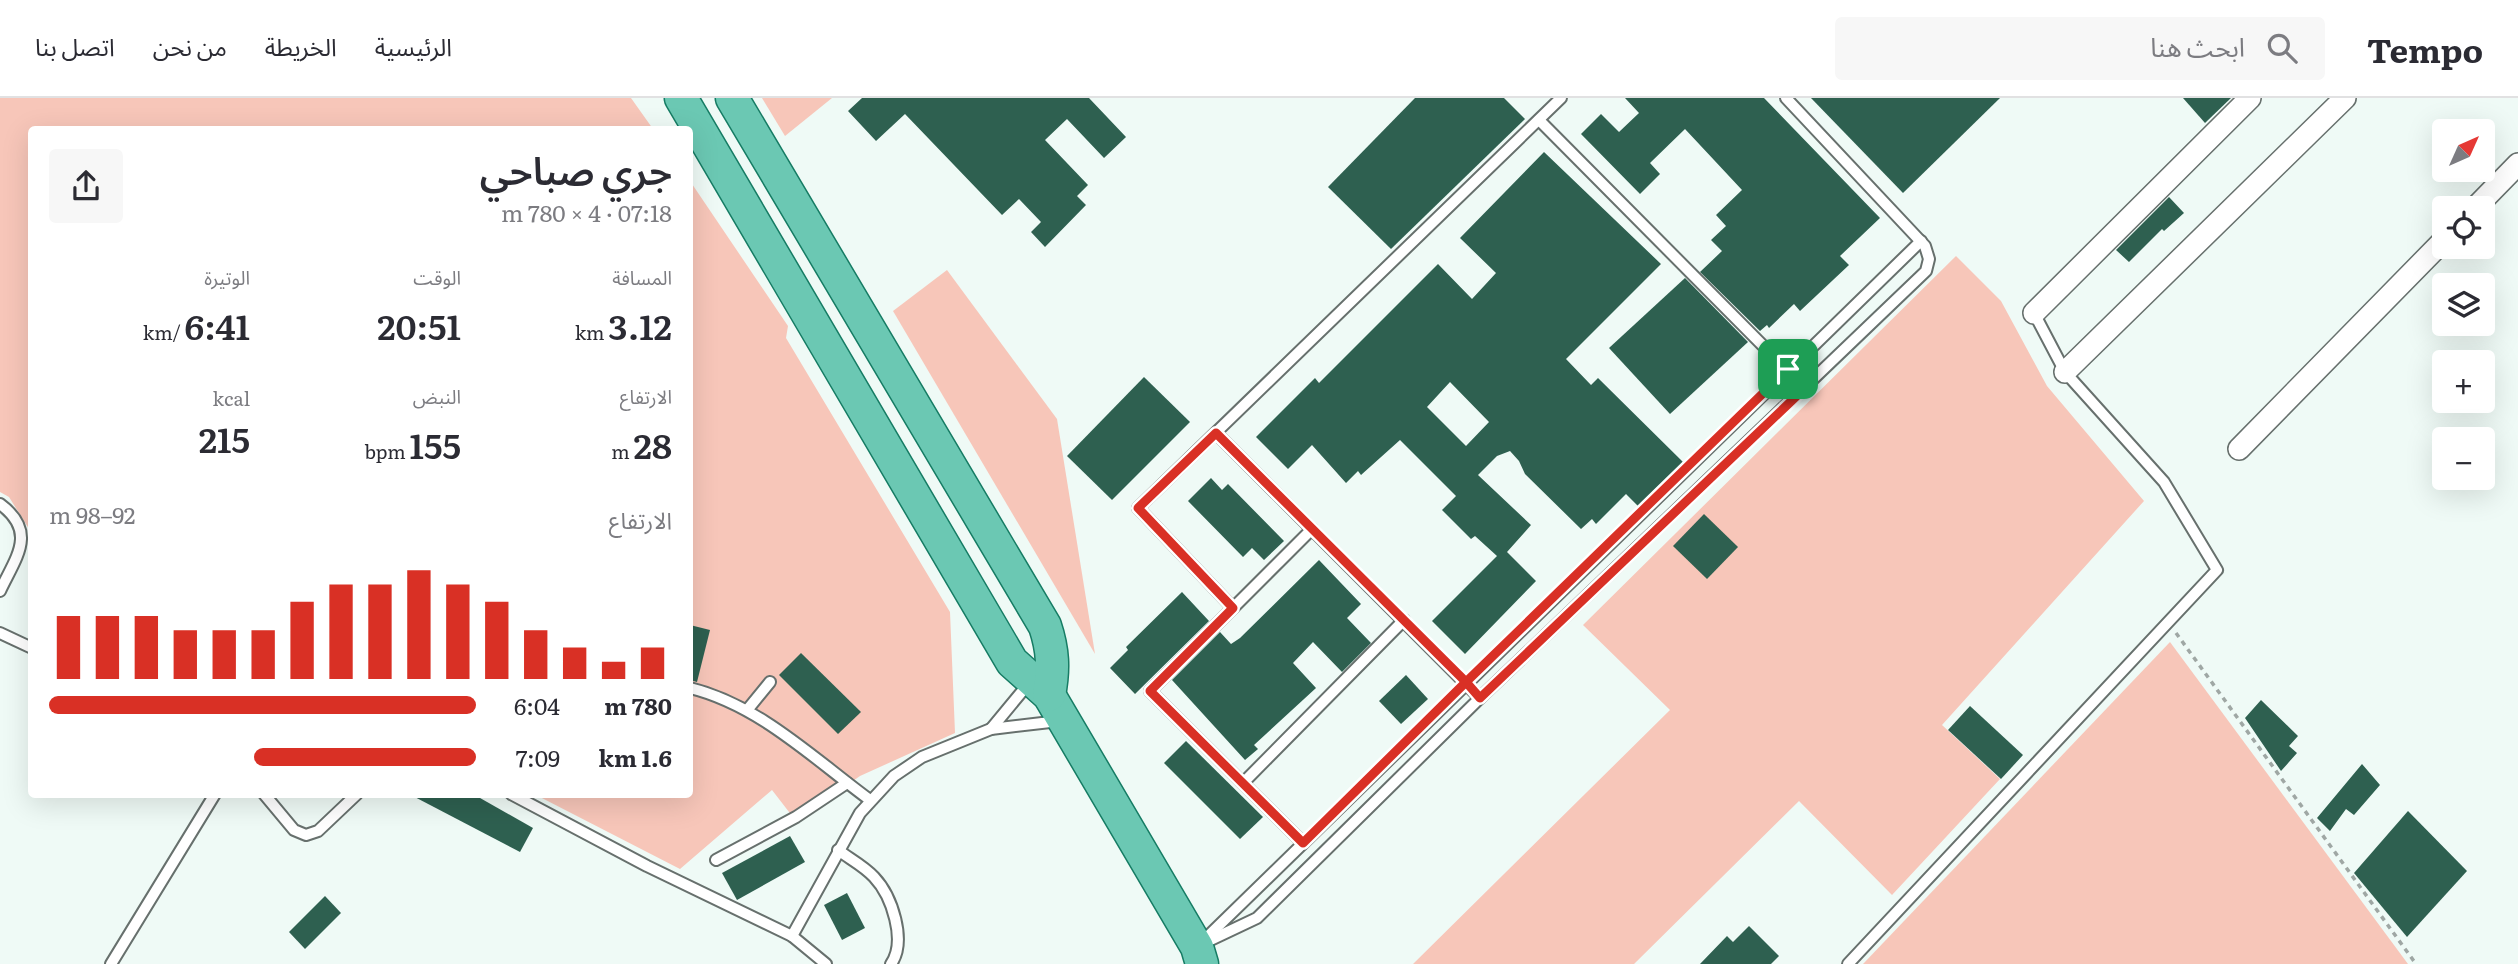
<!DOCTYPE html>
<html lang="ar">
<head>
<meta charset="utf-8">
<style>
  :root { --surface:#fff; --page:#f7f7f7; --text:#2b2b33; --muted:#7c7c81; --line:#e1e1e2; --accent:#d93025 }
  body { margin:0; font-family:Literata,"Noto Sans Arabic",serif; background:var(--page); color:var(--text); direction:rtl; height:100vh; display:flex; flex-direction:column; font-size:26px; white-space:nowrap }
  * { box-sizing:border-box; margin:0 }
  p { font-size:23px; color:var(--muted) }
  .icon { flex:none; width:38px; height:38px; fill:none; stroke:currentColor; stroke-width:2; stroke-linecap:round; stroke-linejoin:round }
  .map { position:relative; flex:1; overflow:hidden; direction:ltr }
  .sheet { position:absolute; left:28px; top:28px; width:665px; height:672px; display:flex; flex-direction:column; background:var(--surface); border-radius:7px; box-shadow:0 7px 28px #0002; direction:rtl }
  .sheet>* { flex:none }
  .needle { width:46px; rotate:45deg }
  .buttons { position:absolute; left:2432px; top:21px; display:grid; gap:14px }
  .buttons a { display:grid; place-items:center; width:63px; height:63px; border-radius:7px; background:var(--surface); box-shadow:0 7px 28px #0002; font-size:35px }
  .pin { position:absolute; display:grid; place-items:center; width:60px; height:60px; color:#fff; margin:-30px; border-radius:14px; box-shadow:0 4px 10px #0006 }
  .round { display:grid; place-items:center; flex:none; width:74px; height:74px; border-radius:7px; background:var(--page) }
  .headline { display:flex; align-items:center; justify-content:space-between; height:119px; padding:0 21px }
  h1 { font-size:38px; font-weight:600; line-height:52px }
  .metrics { display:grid; grid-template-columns:repeat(3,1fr); gap:10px; height:119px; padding:7px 21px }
  .metrics div { display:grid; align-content:center }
  .metrics b { font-size:35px; font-weight:600 }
  .metrics small { font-size:19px; font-weight:400 }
  .metrics p { font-size:19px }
  .chart { height:196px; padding:14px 21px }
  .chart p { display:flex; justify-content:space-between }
  .chart svg { width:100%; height:126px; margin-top:7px; stroke:var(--accent); stroke-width:6 }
  ul { padding:0 21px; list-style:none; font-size:23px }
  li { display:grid; grid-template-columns:112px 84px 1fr; align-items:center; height:52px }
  li i { height:18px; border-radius:9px; background:var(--accent) }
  header { display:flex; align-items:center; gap:42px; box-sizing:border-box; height:98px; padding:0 35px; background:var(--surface); border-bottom:2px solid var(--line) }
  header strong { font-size:33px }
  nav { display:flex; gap:38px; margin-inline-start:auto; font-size:24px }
  .search { width:490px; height:63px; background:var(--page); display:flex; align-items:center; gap:18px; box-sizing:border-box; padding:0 24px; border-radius:7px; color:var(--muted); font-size:26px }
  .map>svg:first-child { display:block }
</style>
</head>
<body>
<header>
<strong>Tempo</strong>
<div class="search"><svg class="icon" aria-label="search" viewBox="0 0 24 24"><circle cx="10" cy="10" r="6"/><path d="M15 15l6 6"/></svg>ابحث هنا</div>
<nav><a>الرئيسية</a><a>الخريطة</a><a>من نحن</a><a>اتصل بنا</a></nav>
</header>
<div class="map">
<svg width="2518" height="866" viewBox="0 0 2518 866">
  <rect width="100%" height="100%" fill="#effaf6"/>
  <g fill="#f7c6b9">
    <polygon points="0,0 631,0 653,31 32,32 31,434 9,399 0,394"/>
    <polygon points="762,0 832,0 785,38"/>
    <polygon points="690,83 788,228 786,240 950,514 955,635 860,678 796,723 772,692 680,771 536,697 690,696"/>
    <polygon points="1956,158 2001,203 2047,288 2144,403 1942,627 2000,681 1892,797 1799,703 1634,866 1413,866 1670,612 1583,527"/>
    <polygon points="947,172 1057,321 1095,556 893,213"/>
    <polygon points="2170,544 2408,866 1863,866"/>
  </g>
  <g fill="#2e6050" fill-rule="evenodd">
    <polygon points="862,0 1089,0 1126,39 1104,60 1067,21 1045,42 1088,87 1077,98 1086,107 1045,149 1031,134 1041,124 1019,101 1002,117 905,16 876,43 848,13"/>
    <polygon points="1415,0 1504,0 1525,21 1391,151 1328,89"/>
    <polygon points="1625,0 1764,0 1880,120 1840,158 1849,167 1800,213 1794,206 1769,230 1767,227 1760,233 1700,174 1722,153 1711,142 1726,128 1716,117 1742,92 1714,62 1685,31 1650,65 1660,76 1640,96 1581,36 1601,16 1619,34 1639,15"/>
    <polygon points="1811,0 2000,0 1903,95"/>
    <polygon points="2183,0 2231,0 2205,25"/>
    <path d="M1544 54 1661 166 1566 261 1591 287 1598 280 1683 364 1638 408 1626 396 1596 426 1592 421 1581 431 1525 376 1519 363 1510 353 1497 358 1478 377 1531 427 1507 454 1536 483 1465 556 1432 523 1497 458 1475 438 1471 441 1442 412 1456 398 1400 342 1361 377 1358 373 1346 385 1312 347 1288 371 1256 339 1315 280 1319 285 1438 166 1472 201 1496 175 1460 140ZM1450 284 1489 324 1466 348 1427 309Z"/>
    <polygon points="2169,99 2184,115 2164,133 2162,131 2129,164 2116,152"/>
    <polygon points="1685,180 1748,244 1670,316 1609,250"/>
    <polygon points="1144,279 1190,324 1112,402 1067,358"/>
    <polygon points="1211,380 1222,392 1228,386 1284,443 1264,462 1252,450 1243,459 1188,403"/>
    <polygon points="1704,416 1738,449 1707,481 1673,448"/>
    <polygon points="1319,462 1361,506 1347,520 1371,545 1342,574 1313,544 1293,565 1316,590 1254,647 1258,651 1245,662 1172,582 1220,534 1231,546 1240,540"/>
    <polygon points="1182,494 1209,523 1135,596 1110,570 1128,552 1126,549"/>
    <polygon points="690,527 710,532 697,584 690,582"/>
    <polygon points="801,555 861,614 838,636 779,577"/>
    <polygon points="1406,577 1428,601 1401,626 1379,603"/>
    <polygon points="2261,602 2298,638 2289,648 2297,655 2281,673 2245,620"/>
    <polygon points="1970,608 2023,657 2001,681 1948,632"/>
    <polygon points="1186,643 1263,719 1240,741 1164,665"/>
    <polygon points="2362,666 2380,687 2354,717 2346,711 2330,733 2317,720"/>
    <polygon points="409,696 473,696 533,730 520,754"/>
    <polygon points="2408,713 2467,773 2407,839 2354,775"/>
    <polygon points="790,738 805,764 737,802 722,775"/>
    <polygon points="847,795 865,830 842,842 824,807"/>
    <polygon points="325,798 341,815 305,851 289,834"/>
    <polygon points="1749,828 1779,858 1771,866 1700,866 1727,838 1733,844"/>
  </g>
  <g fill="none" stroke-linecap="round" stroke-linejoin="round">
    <defs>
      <g id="service">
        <polyline points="1539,22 1805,290"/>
        <polyline points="1216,335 1480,600"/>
        <path d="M0 406C38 434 16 459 0 493"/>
        <polyline points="1233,510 1138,410 1561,0"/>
        <polyline points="0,535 32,550"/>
        <path d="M690 590C759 607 813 660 870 702"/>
        <polyline points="748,611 770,584"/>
        <polyline points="991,631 1029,585"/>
        <polyline points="1243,685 1404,522"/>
        <polyline points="264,696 294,732 306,737 318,733 357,696"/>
        <polyline points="511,696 647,768 792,838 826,866"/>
        <polyline points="1303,745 1150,593 1312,431"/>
        <path d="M838 752C850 761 864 768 874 779 892 798 907 843 891 866"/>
        <polyline points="716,762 796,719 847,685"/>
        <polyline points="792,838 860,715 894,678 922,659 991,631 1059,623"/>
        <polyline points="1204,842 1921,143"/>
        <polyline points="1200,847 1257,820 1480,600 1926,173 1929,161 1925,148 1786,0"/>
        <polyline points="111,866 215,696"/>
        <polyline points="1848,866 2217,472 2164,384 2065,274 2034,215"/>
      </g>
      <g id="minor">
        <polyline points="2475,110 2518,66"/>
        <polyline points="2034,215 2250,0"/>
        <polyline points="2065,274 2345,0"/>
        <polyline points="2239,351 2445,141"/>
      </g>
      <g id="primary">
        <polyline points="681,0 1012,564 1049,597 1197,849 1202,866"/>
        <path d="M732 0 1045 528C1053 552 1054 571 1049 597"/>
      </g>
    </defs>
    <use href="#service" stroke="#67706d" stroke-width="14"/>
    <use href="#minor" stroke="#67706d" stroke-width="24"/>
    <use href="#primary" stroke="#167c64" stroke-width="35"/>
    <polyline stroke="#9fa7a4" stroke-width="3.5" stroke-dasharray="5 5" stroke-linecap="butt" points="2176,535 2416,866"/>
    <use href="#service" stroke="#fff" stroke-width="10"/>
    <use href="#minor" stroke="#fff" stroke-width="21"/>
    <use href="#primary" stroke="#6bc8b3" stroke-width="32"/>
  </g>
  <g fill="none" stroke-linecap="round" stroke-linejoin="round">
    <defs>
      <polyline id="route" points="1788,271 1466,584 1216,335 1138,410 1233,510 1150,593 1303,745 1466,584 1480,600 1805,290 1788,271"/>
    </defs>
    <use href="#route" stroke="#fff" stroke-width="14"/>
    <use href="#route" stroke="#d93025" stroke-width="9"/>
  </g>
</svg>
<div class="buttons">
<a><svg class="needle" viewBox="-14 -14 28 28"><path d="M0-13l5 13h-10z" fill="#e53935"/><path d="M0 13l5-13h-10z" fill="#7c7c81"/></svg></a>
<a><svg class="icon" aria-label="locate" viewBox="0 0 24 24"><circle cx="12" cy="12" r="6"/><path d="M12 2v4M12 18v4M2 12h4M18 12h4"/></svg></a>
<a><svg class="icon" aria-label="layers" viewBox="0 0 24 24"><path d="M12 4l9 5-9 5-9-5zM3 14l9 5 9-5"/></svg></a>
<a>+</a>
<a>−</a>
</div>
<div class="pin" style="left:1788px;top:271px;background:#1e9e55"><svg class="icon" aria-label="arrive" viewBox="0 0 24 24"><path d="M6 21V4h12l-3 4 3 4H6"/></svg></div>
<section class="sheet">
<div class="headline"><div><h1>جري صباحي</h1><p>07:18 · 4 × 780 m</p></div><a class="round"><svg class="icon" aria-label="share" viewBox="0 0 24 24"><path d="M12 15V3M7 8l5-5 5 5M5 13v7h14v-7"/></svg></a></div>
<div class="metrics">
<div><p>المسافة</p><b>3.12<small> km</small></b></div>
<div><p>الوقت</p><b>20:51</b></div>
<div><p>الوتيرة</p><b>6:41<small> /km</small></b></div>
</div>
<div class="metrics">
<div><p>الارتفاع</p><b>28<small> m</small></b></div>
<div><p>النبض</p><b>155<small> bpm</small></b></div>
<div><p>kcal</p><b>215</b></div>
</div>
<div class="chart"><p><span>الارتفاع</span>92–98 m</p>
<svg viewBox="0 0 160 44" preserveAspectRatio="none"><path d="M5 44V22M15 44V22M25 44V22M35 44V27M45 44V27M55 44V27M65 44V17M75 44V11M85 44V11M95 44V6M105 44V11M115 44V17M125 44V27M135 44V33M145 44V38M155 44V33"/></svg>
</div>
<ul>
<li><b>780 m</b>6:04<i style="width:100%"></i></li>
<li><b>1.6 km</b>7:09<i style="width:52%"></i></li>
</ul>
</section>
</div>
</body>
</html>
